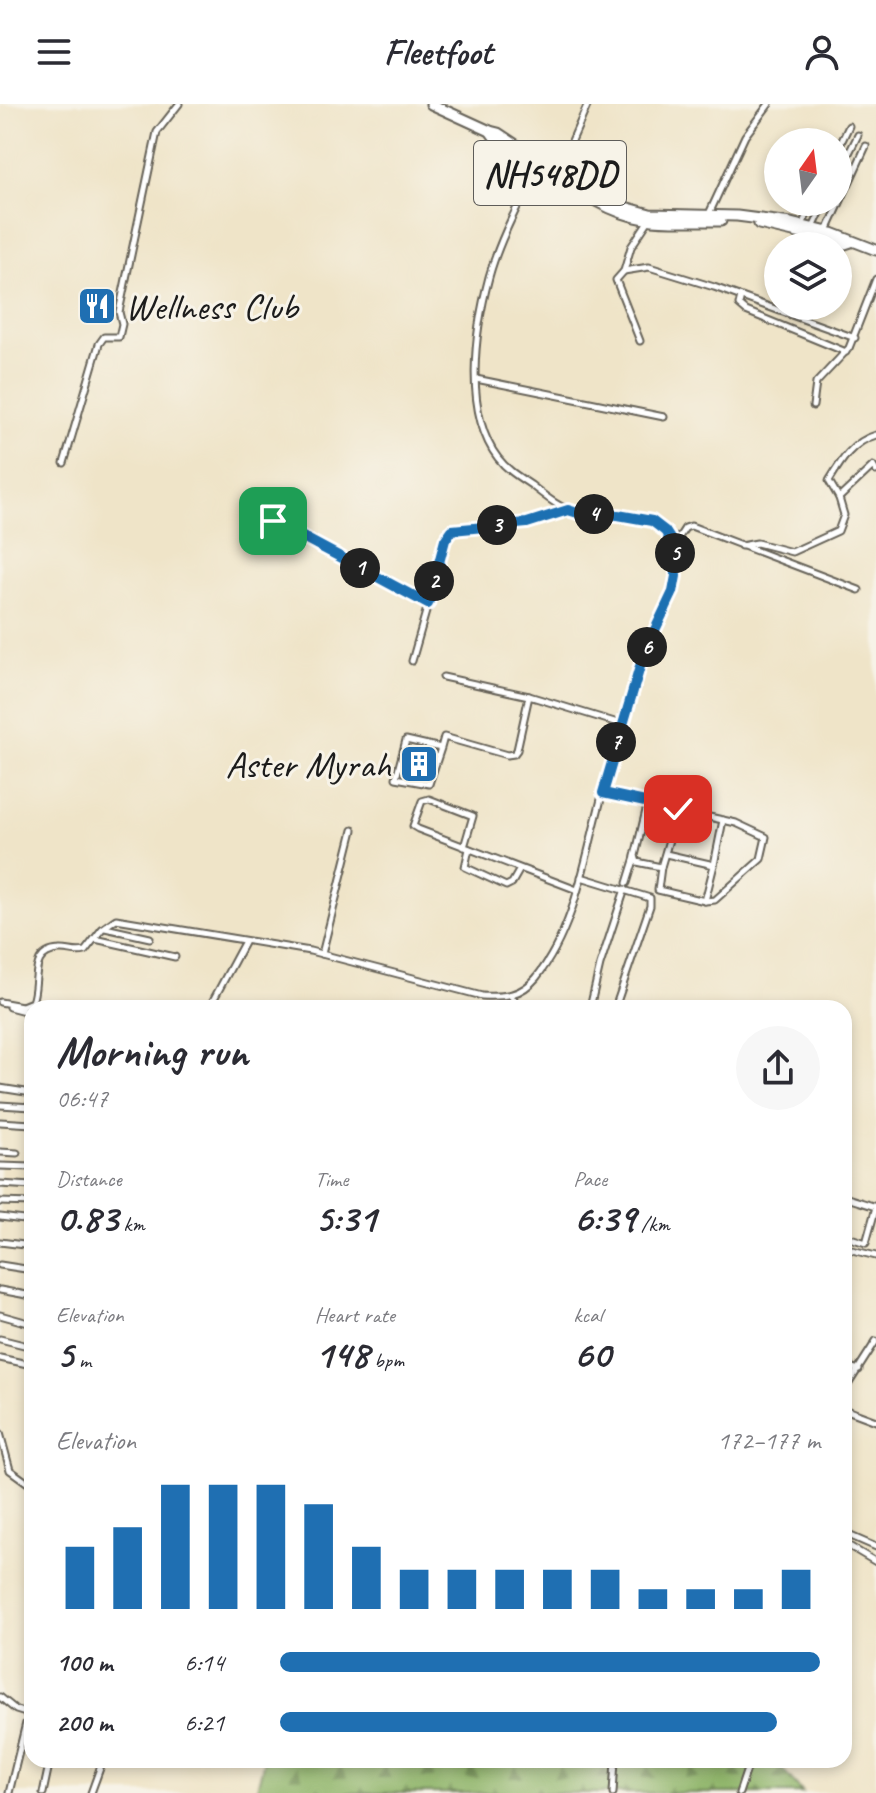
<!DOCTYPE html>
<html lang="en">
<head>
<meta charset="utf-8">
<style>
  :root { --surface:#fff; --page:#f7f7f7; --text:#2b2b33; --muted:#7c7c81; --accent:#1f6fb2 }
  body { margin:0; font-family:Caveat,sans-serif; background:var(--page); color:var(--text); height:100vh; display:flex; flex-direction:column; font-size:30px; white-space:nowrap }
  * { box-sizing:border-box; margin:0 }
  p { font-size:26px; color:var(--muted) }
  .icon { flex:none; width:44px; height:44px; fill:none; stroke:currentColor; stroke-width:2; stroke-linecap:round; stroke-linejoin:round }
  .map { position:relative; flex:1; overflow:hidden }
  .side { position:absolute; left:24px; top:896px; width:828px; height:768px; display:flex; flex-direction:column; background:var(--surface); border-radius:24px; box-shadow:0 4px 12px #0003 }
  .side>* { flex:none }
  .needle { width:52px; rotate:14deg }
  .fabs { position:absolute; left:764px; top:24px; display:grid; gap:16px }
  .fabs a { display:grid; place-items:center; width:88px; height:88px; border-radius:50%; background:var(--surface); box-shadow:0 4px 12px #0003; font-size:40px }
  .pin { position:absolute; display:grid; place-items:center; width:68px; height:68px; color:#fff; margin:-34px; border-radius:16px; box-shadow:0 4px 12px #0006 }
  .km { position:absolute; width:40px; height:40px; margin:-20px; border-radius:50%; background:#222; color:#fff; font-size:22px; line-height:40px; text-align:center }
  .round { display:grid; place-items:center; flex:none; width:84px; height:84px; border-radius:42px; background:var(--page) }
  .overview { display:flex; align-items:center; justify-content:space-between; height:136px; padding:0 32px }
  h1 { font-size:44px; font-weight:700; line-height:60px }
  .figures { display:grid; grid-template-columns:repeat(3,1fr); gap:12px; height:136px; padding:8px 32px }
  .figures div { display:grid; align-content:center }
  .figures b { font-size:40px; font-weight:700 }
  .figures small { font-size:22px; font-weight:400 }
  .figures p { font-size:22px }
  .chart { height:224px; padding:16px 32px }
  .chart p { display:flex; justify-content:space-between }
  .chart svg { width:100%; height:144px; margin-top:8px; stroke:var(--accent); stroke-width:6 }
  ul { padding:0 32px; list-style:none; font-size:26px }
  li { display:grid; grid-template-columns:128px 96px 1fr; align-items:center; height:60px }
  li i { height:20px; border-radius:10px; background:var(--accent) }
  header { display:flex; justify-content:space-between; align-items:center; height:104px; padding:0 32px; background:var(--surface); font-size:36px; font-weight:700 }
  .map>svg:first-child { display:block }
</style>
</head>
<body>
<header><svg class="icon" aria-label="menu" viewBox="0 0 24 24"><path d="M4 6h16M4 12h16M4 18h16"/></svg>Fleetfoot<svg class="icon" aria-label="person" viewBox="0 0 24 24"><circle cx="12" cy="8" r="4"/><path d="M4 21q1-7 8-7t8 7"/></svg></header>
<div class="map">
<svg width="876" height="1689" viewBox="0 0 876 1689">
  <defs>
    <pattern id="forest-firs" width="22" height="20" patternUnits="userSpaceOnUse" patternTransform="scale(2)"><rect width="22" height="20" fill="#91b66c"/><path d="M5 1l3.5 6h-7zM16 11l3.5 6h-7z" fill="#769358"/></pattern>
  </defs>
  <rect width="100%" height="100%" fill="#f7f3e8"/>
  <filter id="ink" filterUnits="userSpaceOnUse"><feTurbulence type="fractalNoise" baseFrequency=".0125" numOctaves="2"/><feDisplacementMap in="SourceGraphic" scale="16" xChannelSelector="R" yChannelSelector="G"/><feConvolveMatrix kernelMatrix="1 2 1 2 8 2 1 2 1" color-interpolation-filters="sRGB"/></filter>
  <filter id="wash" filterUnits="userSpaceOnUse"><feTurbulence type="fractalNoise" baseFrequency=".006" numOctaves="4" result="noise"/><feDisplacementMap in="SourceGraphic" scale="32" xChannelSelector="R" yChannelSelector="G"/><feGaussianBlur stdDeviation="1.8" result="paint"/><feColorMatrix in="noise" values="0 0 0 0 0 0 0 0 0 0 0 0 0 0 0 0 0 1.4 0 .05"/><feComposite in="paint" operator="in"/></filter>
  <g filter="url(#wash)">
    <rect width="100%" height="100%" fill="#efe4c8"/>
    <polygon fill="url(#forest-firs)" stroke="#566944" stroke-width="2" points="264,1656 775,1656 803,1689 256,1689"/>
  </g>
  <g filter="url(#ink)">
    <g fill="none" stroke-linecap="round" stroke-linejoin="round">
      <defs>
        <g id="minor">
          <polyline points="838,45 849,22"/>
          <polyline points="558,69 588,0"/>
          <polyline points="838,71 858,31"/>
          <polyline points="708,112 745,32 769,0"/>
          <polyline points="802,121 813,98"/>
          <polyline points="813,124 825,98"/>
          <polyline points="827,127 866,42"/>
          <polyline points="624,167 649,163 714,183 855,234"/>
          <polyline points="741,193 739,201 746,207 846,248"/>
          <polyline points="640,237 616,176 624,167 631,143 649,116"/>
          <polyline points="476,275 664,313"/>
          <polyline points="813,302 816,279 849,244 876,175"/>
          <path d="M876 331C852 338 841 357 829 377L839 394 873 362 876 367"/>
          <polyline points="64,359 99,240 104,233 119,233 122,220 119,208 157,28 179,0"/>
          <polyline points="273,417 428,500"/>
          <polyline points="674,441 685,424 691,422 859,486"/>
          <polyline points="741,442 757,439 792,448 838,427 844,411 839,394"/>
          <polyline points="412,557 448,430 462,424 527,419 567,406"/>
          <polyline points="443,573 529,592"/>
          <polyline points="441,644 429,680 396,674 406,636 441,644 444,633 507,651 514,650 517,646 529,592 621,620"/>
          <polyline points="603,689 736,719 766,733 761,755 715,796 705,797"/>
          <polyline points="648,698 635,752 637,758 661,763 678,705"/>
          <polyline points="464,743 473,712 429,695 422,697 413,722 418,725 577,786"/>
          <polyline points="469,745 465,763 506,782 512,779 520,765"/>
          <polyline points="714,761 723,716"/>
          <polyline points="661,763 658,786 705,797 714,761 666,750"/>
          <polyline points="581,773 650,794 650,802 615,904"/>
          <polyline points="627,779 635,753"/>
          <polyline points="105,824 150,834"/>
          <polyline points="95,835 175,853"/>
          <polyline points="322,850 353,726"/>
          <polyline points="510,891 521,904"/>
          <path d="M0 898 22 902 32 898C40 878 28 848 59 846 69 845 75 850 85 847L102 825 116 815 310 847 482 892C504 893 521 892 536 874 572 829 583 766 597 711 611 656 625 602 644 549 656 516 688 478 674 441 660 400 608 417 577 409 559 404 545 392 531 381 519 373 507 366 498 354 463 308 475 226 489 173 500 133 522 94 540 57"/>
          <polyline points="9,903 32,909"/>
          <polyline points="209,904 245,837"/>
          <polyline points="590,904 600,861 625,785"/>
          <polyline points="0,984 32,989"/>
          <polyline points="0,1001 32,1003"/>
          <polyline points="0,1018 32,1020"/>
          <polyline points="0,1048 17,1049"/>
          <polyline points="0,1062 32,1063"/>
          <polyline points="0,1080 32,1082"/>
          <polyline points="844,1093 876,1103"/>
          <polyline points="0,1098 32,1099"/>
          <polyline points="0,1113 32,1117"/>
          <polyline points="844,1132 866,1139 876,1103"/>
          <polyline points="0,1138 32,1142"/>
          <polyline points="844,1144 876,1152"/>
          <polyline points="0,1161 32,1166"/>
          <polyline points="0,1186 32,1192"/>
          <polyline points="0,1211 32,1220"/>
          <polyline points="0,1235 32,1243"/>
          <polyline points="0,1254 32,1261"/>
          <polyline points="844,1261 859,1266"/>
          <polyline points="844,1287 876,1237"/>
          <polyline points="844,1305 876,1317"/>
          <polyline points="0,1329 10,1366 32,1382"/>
          <polyline points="844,1429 876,1443"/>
          <polyline points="844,1439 876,1458"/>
          <polyline points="0,1593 16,1606 32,1611"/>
          <polyline points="9,1689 26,1619"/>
          <polyline points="43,1689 50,1656"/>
          <polyline points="91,1689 103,1656"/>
          <polyline points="613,1689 615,1656"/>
          <polyline points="739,1689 750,1656"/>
        </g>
        <g id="trunk">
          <polyline points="431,0 490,27 498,29 575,80 614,100 650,110 737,112 791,119 832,129 876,146"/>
          <polyline points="490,27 495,34 529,55"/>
          <path d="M596 97C643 123 670 116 721 117"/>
          <polyline points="759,120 845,140 851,138"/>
        </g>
      </defs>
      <use href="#minor" stroke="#666258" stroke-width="9"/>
      <use href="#trunk" stroke="#666258" stroke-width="13"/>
      <use href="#minor" stroke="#fff" stroke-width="5"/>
      <use href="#trunk" stroke="#fff" stroke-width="9"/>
    </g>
  </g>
  <g fill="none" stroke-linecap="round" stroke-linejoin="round" filter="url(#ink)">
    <defs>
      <polyline id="route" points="273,417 428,500 445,436 452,426 527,419 568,406 581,410 618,411 652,417 665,427 674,441 676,472 673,488 644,549 603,689 678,705"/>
    </defs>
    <use href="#route" stroke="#fff" stroke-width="16"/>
    <use href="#route" stroke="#1f6fb2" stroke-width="10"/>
  </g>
  <defs>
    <symbol id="restaurant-square" viewBox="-11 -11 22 22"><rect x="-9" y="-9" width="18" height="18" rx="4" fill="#1f6fb2" stroke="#f7f3e8"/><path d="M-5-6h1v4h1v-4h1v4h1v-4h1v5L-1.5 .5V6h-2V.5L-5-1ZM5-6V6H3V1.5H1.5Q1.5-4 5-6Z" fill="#fff"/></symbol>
    <symbol id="building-square" viewBox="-11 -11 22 22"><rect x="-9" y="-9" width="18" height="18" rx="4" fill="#1f6fb2" stroke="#f7f3e8"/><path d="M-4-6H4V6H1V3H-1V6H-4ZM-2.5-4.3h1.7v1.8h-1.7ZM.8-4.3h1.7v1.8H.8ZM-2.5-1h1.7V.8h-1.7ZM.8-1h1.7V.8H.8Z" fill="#fff"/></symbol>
  </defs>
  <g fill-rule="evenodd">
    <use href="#restaurant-square" x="75" y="180" width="44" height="44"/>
    <use href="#building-square" x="397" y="638" width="44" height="44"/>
  </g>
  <g text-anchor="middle" stroke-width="6" stroke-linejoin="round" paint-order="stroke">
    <rect fill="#f7f3e8" stroke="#5e5c59" stroke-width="2" x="474" y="37" width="152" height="64" rx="6"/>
    <g font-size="36" font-weight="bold" fill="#1c1c1c">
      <text x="550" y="82">NH548DD</text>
    </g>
    <g font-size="38" fill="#1c1c1c" stroke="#f7f3e8" text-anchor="start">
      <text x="125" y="215">Wellness Club</text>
      <text x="391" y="673" text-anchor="end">Aster Myrah</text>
    </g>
  </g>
</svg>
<div class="fabs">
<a><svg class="needle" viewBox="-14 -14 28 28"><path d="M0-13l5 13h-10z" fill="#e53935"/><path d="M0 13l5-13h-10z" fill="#7c7c81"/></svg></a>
<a><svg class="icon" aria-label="layers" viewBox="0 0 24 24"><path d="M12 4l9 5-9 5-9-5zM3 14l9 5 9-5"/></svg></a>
</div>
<div class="pin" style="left:273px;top:417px;background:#1e9e55"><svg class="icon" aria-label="arrive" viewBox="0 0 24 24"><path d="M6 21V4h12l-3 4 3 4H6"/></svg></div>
<div class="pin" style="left:678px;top:705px;background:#d93025"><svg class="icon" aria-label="check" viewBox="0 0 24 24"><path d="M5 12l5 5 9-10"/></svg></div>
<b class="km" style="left:360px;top:464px">1</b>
<b class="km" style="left:434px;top:477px">2</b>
<b class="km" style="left:497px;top:421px">3</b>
<b class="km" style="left:594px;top:410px">4</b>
<b class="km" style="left:675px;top:449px">5</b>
<b class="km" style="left:647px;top:543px">6</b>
<b class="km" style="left:616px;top:638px">7</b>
<section class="side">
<div class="overview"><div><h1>Morning run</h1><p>06:47</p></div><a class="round"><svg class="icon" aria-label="share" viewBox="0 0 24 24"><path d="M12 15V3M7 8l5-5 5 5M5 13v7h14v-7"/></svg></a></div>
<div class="figures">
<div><p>Distance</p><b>0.83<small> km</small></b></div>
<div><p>Time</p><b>5:31</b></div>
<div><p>Pace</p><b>6:39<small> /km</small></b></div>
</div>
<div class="figures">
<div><p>Elevation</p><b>5<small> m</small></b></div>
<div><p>Heart rate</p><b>148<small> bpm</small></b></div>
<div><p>kcal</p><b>60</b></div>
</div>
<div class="chart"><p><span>Elevation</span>172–177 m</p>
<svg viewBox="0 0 160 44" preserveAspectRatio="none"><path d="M5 44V25M15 44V19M25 44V6M35 44V6M45 44V6M55 44V12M65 44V25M75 44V32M85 44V32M95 44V32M105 44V32M115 44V32M125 44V38M135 44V38M145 44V38M155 44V32"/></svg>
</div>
<ul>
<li><b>100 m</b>6:14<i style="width:100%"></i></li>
<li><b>200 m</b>6:21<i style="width:92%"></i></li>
</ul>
</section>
</div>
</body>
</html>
